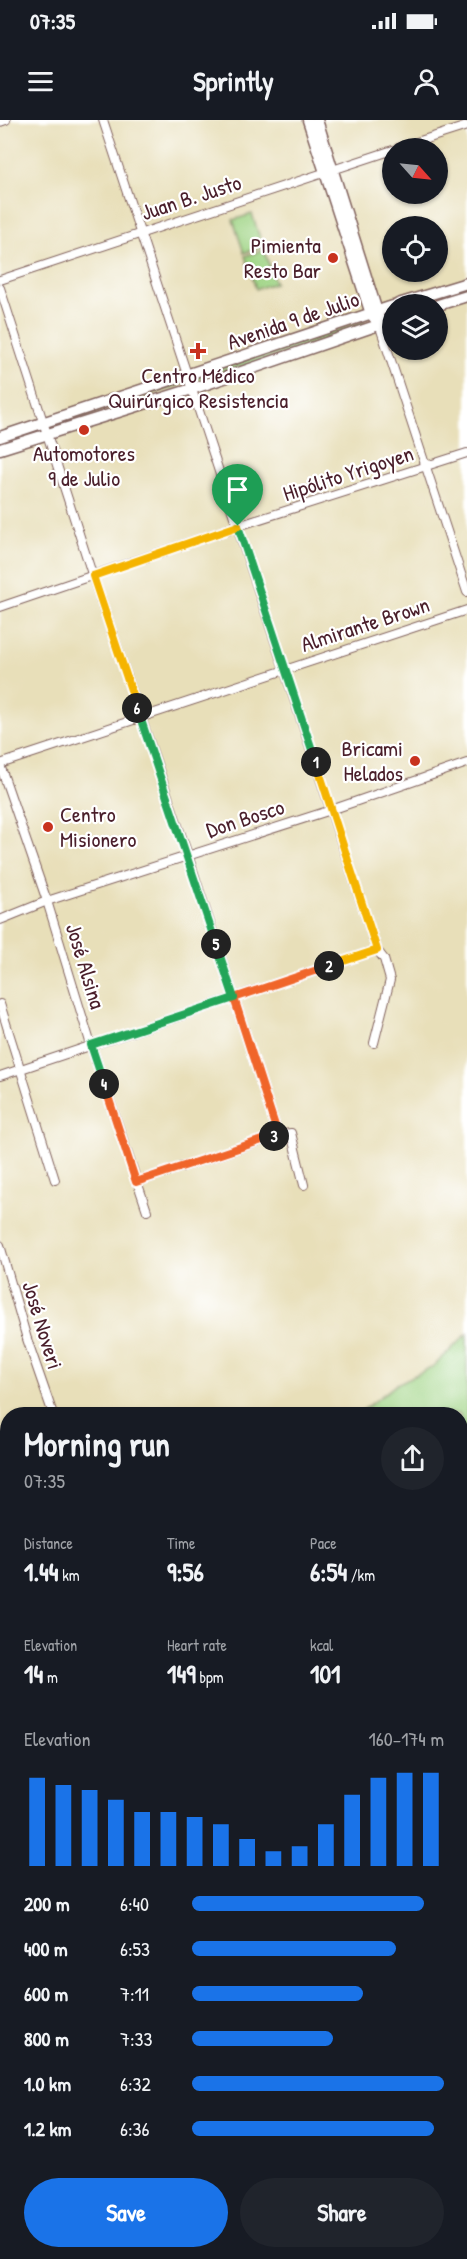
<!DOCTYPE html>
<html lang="en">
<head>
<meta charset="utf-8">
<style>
  :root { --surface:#171b24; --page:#20242c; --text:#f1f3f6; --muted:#9ea1a6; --accent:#1a73e8 }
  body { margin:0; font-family:"Patrick Hand",sans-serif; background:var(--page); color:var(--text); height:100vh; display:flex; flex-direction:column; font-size:22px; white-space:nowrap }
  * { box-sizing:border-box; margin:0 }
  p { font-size:20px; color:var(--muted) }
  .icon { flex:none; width:33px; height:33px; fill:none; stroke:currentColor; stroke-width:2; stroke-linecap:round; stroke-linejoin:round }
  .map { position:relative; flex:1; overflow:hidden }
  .details { position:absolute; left:0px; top:1287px; width:468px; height:852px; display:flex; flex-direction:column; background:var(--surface); border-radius:24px 24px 0 0; box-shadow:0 2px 4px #0004 }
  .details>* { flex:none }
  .needle { width:39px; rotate:117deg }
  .tools { position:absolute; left:382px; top:18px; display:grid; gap:12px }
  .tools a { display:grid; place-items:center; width:66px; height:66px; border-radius:50%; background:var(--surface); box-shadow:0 2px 4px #0004; font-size:30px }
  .pin { position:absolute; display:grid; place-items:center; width:51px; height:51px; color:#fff; margin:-62px -26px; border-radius:50% 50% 50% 0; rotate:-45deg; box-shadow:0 0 6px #0007 }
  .pin .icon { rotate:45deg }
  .km { position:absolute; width:30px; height:30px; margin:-15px; border-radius:50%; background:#222; color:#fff; font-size:16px; line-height:30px; text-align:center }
  .round { display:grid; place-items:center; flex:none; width:63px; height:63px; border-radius:32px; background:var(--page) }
  .overview { display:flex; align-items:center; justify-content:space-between; height:102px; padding:0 24px }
  h1 { font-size:33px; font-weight:800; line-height:45px }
  .figures { display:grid; grid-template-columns:repeat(3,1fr); gap:9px; height:102px; padding:6px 24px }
  .figures div { display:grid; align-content:center }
  .figures b { font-size:26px; font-weight:800 }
  .figures small { font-size:16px; font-weight:400 }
  .figures p { font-size:16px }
  .chart { height:168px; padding:12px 24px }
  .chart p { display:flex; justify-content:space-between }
  .chart svg { width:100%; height:108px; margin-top:6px; stroke:var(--accent); stroke-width:6 }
  .action { display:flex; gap:12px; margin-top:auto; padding:12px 24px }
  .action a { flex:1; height:69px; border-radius:36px; background:var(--accent); color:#fff; font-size:24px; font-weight:800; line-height:69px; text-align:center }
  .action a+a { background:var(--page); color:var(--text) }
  ul { padding:0 24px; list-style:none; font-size:20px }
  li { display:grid; grid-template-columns:96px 72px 1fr; align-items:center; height:45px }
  li i { height:15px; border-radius:8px; background:var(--accent) }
  .status { display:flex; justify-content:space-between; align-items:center; height:42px; padding:0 30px; background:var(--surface); direction:ltr }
  .status svg { height:16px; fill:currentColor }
  header { display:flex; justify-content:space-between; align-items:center; height:78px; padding:0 24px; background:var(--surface); font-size:27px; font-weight:800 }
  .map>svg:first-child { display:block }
</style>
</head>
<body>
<div class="status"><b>07:35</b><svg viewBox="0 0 49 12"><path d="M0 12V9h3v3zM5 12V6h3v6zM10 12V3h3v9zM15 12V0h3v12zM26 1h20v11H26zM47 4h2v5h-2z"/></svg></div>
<header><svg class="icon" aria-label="menu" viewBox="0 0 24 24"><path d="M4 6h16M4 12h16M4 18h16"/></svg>Sprintly<svg class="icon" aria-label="person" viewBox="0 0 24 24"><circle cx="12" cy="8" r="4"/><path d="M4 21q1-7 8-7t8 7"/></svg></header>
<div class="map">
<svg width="467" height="2139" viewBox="0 0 467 2139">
  <rect width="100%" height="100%" fill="#fff"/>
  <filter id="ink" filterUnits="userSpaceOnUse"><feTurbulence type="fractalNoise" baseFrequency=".0167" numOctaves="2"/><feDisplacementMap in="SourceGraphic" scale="12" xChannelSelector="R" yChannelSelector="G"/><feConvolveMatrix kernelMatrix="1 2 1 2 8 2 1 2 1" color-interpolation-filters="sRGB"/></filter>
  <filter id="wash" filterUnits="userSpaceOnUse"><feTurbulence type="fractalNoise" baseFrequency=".008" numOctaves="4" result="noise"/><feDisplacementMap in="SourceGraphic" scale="24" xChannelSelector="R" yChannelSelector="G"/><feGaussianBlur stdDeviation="1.35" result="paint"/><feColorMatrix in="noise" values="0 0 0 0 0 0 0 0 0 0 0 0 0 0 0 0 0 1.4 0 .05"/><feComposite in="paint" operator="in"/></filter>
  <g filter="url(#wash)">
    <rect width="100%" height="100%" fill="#e8dfb9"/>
    <g fill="#9fd484" stroke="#747a58" stroke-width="1.5">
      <polygon points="252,94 263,127 244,133 233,100"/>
      <polygon points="264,130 275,163 256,169 245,136"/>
      <polygon points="364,201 365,206 197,261 196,256"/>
      <polygon points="182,260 183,264 57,305 56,301"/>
      <polygon points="467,1214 467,1330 461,1332 460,1294 358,1294 397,1264 434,1246"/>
    </g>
    <g fill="#7fb672" stroke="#646a4e" stroke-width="1.5">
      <polygon points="460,1862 467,1865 467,2034 460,2027"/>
      <polygon points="74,2132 198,2132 193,2139 67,2139"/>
    </g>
    <g fill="#69b0e0" stroke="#5a6886" stroke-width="1.5">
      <polygon points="7,1914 8,2132 28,2132 14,2139 0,2139 0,1915"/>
      <polygon points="461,2027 467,2034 467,2139 242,2139 238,2134 239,2132 460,2132"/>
    </g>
  </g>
  <g filter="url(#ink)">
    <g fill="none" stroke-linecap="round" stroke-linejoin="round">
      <defs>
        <g id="minor">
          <polyline points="103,0 377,830 384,839 390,860 374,923"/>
          <polyline points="0,2 6,0"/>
          <polyline points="398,28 467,6"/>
          <polyline points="0,160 393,30"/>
          <polyline points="0,168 93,457 188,735 278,1015"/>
          <polyline points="379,204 467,472"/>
          <polyline points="0,487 238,406 467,333"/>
          <polyline points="0,644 467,490"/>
          <polyline points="0,645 47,781 91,925 147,1091"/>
          <polyline points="0,800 47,781 331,690 467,643"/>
          <polyline points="0,884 55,1060"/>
          <polyline points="0,956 377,830"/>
          <polyline points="136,1062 278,1015 291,1013 304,1065"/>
          <polyline points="0,1125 27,1219 53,1294"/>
          <polyline points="460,1343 467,1342"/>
          <polyline points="0,1352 8,1350"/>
          <polyline points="0,1447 8,1445"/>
          <polyline points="460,1486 467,1493"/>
          <polyline points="0,1531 8,1529"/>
          <polyline points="460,1593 467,1591"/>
          <polyline points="0,1634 8,1632"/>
          <polyline points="460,1704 465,1720 460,1734"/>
          <polyline points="0,1716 8,1714"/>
          <polyline points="0,1768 8,1766"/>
          <polyline points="0,1810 8,1808"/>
          <polyline points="0,1870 3,1876"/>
        </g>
        <g id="major">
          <polyline points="308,0 371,194 375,199"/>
          <polyline points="317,0 379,198"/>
          <polyline points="398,184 467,163"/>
          <polyline points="438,185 467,176"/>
          <polyline points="0,317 393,186"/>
          <polyline points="0,329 192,269 393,200"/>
        </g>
      </defs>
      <use href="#minor" stroke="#81625d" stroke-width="10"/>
      <use href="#major" stroke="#81625d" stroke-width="13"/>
      <use href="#minor" stroke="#fff" stroke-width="8"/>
      <use href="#major" stroke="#fff" stroke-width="10"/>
    </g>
  </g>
  <g fill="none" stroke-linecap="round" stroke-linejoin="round" filter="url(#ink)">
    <defs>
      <polyline id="split-1" points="238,406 316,642"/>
      <polyline id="split-2" points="316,642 377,830 329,846"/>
      <polyline id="split-3" points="274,1016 278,1015 234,878 329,846"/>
      <polyline id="split-4" points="104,964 136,1062 274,1016"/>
      <polyline id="split-5" points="104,964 91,925 234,878 216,824"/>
      <polyline id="split-6" points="137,588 216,824"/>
      <polyline id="split-7" points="137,588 93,456 238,406"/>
    </defs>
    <use href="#split-1" stroke="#fff" stroke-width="12"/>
    <use href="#split-2" stroke="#fff" stroke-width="12"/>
    <use href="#split-3" stroke="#fff" stroke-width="12"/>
    <use href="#split-4" stroke="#fff" stroke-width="12"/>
    <use href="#split-5" stroke="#fff" stroke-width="12"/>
    <use href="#split-6" stroke="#fff" stroke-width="12"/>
    <use href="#split-7" stroke="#fff" stroke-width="12"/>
    <use href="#split-1" stroke="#22a559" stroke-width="8"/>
    <use href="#split-2" stroke="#f5b400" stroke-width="8"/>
    <use href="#split-3" stroke="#f0652b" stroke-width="8"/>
    <use href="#split-4" stroke="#f0652b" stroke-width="8"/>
    <use href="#split-5" stroke="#22a559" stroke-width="8"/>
    <use href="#split-6" stroke="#22a559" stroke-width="8"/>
    <use href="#split-7" stroke="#f5b400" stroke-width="8"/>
  </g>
  <g fill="#c8321e" stroke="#fff" stroke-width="2">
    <circle cx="333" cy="138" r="6"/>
    <path d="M195 222h6v6h6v6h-6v6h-6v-6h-6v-6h6z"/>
    <circle cx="84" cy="310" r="6"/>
    <circle cx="415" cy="641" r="6"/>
    <circle cx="48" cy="707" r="6"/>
  </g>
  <g text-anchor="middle" stroke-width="4.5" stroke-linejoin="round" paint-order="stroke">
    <g font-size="22" fill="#4a1f2b" stroke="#fff">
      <text transform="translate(191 77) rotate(-18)" y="8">Juan B. Justo</text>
      <text transform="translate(293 200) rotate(-19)" y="8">Avenida 9 de Julio</text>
      <text transform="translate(348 353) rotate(-18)" y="8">Hipólito Yrigoyen</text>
      <text transform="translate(365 504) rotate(-18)" y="8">Almirante Brown</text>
      <text transform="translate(245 698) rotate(-18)" y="8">Don Bosco</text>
      <text transform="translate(86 846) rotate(73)" y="8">José Alsina</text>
      <text transform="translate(43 1205) rotate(73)" y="8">José Noveri</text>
    </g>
    <g font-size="22" fill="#4a1f2b" stroke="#fff" text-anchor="end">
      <text x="321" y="133">Pimienta<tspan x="321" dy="25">Resto Bar</tspan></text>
      <text x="198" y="263" text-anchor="middle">Centro Médico<tspan x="198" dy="25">Quirúrgico Resistencia</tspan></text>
      <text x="84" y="341" text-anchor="middle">Automotores<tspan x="84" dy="25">9 de Julio</tspan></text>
      <text x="403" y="636">Bricami<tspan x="403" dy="25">Helados</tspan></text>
      <text x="60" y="702" text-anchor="start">Centro<tspan x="60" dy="25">Misionero</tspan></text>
    </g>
  </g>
</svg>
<div class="tools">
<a><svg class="needle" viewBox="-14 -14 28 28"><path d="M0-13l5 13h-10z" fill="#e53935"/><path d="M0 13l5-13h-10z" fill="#9ea1a6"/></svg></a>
<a><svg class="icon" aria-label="locate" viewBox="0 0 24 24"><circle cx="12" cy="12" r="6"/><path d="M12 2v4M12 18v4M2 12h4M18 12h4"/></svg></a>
<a><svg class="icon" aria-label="layers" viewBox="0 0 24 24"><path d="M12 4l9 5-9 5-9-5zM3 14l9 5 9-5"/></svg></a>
</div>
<div class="pin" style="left:238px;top:406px;background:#1e9e55"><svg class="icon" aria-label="arrive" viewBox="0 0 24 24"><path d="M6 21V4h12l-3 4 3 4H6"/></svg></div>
<b class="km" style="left:316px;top:642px">1</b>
<b class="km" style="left:329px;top:846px">2</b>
<b class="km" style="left:274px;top:1016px">3</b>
<b class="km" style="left:104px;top:964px">4</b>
<b class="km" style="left:216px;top:824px">5</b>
<b class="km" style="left:137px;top:588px">6</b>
<section class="details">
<div class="overview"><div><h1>Morning run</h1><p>07:35</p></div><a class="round"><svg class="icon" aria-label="share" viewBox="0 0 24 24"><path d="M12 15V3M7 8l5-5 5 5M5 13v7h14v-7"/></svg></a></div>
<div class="figures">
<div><p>Distance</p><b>1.44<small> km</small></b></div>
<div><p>Time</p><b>9:56</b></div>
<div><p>Pace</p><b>6:54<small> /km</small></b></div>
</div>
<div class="figures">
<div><p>Elevation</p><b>14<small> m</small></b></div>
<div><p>Heart rate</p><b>149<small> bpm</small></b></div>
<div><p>kcal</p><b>101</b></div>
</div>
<div class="chart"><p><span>Elevation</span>160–174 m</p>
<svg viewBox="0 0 160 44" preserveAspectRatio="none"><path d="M5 44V8M15 44V11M25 44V13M35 44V17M45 44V22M55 44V22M65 44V24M75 44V27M85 44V33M95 44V38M105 44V36M115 44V27M125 44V15M135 44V8M145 44V6M155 44V6"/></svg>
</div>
<ul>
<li><b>200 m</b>6:40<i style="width:92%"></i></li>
<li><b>400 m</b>6:53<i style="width:81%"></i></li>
<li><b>600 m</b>7:11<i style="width:68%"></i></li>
<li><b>800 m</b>7:33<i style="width:56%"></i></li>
<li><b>1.0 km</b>6:32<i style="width:100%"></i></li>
<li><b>1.2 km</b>6:36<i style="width:96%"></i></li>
</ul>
<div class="action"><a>Save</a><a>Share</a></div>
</section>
</div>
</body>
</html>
